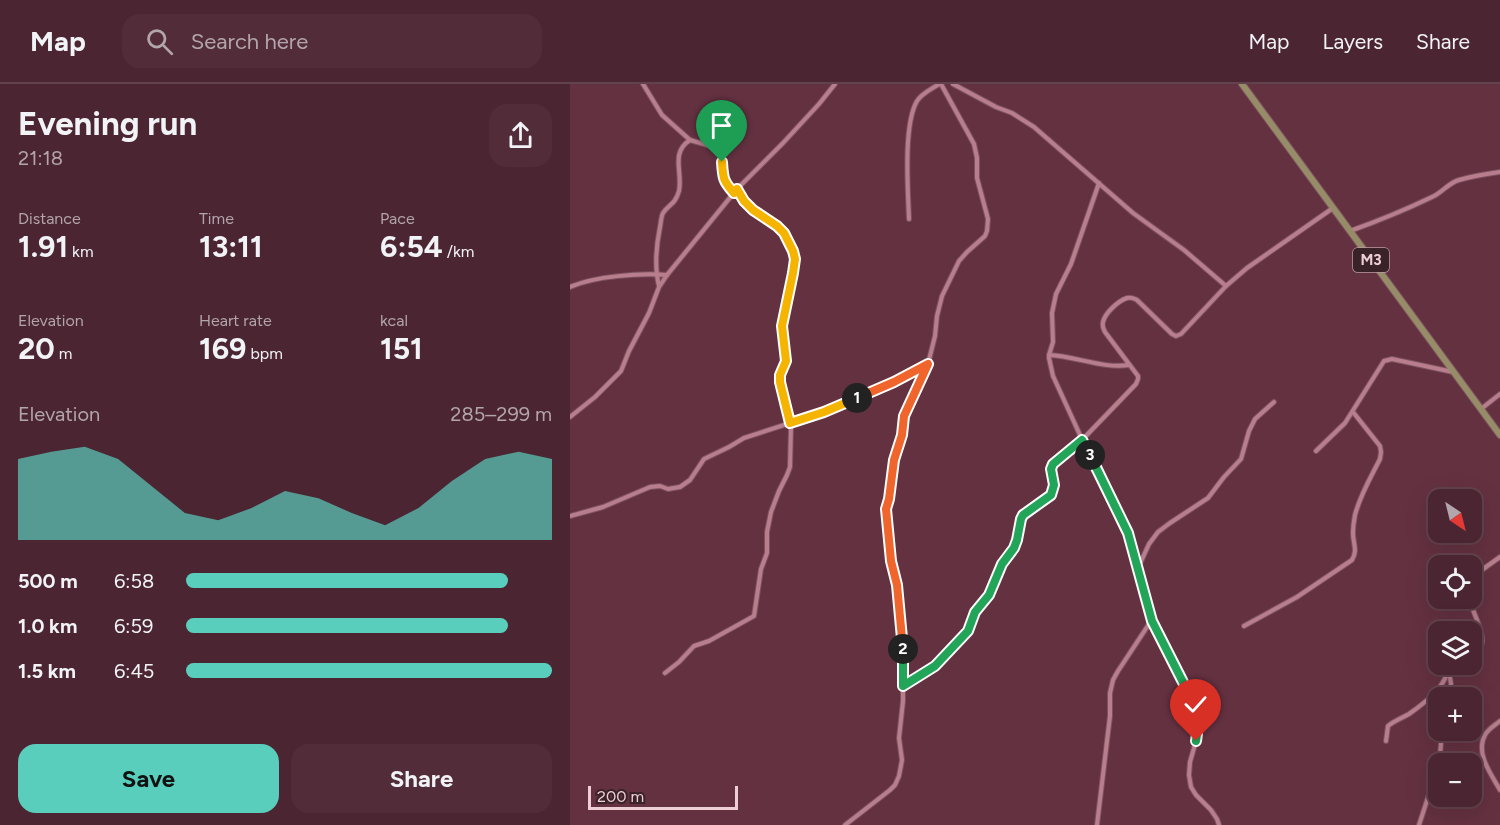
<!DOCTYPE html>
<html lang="en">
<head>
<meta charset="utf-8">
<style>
  :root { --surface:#4b2531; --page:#522d39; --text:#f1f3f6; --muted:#b2a5ab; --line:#62424d; --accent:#5acebd }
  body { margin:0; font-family:Figtree,sans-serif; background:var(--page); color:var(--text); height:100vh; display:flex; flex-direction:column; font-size:22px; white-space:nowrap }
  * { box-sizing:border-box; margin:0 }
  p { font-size:20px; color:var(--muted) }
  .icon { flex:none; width:33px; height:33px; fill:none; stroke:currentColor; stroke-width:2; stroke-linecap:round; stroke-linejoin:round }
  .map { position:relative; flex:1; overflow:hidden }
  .sheet { display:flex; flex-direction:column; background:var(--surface); width:570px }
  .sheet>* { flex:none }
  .needle { width:39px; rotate:145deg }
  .buttons { position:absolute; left:858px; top:405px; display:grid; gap:12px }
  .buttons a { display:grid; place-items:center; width:54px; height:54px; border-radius:12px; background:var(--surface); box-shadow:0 6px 24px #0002,0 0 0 2px var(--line); font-size:30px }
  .scale { position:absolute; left:18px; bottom:15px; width:150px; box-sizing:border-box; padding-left:6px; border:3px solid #efcfd6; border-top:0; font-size:16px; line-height:21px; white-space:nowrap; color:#efcfd6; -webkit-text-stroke:4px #3a2229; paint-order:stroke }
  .pin { position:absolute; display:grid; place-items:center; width:51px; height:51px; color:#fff; margin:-62px -26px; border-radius:50% 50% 50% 0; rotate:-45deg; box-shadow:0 0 6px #0007 }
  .pin .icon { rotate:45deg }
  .km { position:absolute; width:30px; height:30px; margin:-15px; border-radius:50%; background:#222; color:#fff; font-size:16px; line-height:30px; text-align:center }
  .round { display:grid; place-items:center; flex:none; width:63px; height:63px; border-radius:18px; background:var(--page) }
  .overview { display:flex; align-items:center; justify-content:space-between; height:102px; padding:0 18px }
  h1 { font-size:33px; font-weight:700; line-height:45px }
  .metrics { display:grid; grid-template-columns:repeat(3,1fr); gap:9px; height:102px; padding:6px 18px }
  .metrics div { display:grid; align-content:center }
  .metrics b { font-size:30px; font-weight:700 }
  .metrics small { font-size:16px; font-weight:400 }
  .metrics p { font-size:16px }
  .chart { height:168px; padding:12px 18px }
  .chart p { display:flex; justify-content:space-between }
  .chart svg { width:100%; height:108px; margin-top:6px; fill:var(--accent); opacity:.7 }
  .button { display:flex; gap:12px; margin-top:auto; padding:12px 18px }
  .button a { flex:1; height:69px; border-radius:18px; background:var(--accent); color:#111; font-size:24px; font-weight:700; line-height:69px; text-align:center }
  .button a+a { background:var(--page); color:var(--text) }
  ul { padding:0 18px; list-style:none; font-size:20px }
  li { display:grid; grid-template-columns:96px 72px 1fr; align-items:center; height:45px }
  li i { height:15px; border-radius:8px; background:var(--accent) }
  header { display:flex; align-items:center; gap:36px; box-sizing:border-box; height:84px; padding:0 30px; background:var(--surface); border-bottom:2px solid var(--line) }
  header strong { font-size:28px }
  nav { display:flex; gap:33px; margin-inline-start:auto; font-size:21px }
  .search { width:420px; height:54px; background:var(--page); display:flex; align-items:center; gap:15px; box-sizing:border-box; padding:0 21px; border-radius:18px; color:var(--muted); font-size:22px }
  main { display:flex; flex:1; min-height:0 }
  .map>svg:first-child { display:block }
</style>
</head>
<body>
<header>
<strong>Map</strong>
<div class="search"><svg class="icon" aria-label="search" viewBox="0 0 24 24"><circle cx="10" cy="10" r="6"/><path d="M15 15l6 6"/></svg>Search here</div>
<nav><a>Map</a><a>Layers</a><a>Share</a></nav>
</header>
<main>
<section class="sheet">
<div class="overview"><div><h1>Evening run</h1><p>21:18</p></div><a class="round"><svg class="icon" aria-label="share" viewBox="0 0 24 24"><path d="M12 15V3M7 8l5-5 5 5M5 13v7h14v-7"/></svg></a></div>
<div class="metrics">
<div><p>Distance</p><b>1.91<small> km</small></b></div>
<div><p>Time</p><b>13:11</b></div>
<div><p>Pace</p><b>6:54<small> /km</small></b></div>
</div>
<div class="metrics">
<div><p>Elevation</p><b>20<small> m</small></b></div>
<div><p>Heart rate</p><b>169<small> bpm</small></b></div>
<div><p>kcal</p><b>151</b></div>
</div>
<div class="chart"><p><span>Elevation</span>285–299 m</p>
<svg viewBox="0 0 160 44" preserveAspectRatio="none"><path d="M0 44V11L10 8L20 6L30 11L40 22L50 33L60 36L70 31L80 24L90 27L100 33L110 38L120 31L130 20L140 11L150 8L160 11V44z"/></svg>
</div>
<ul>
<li><b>500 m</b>6:58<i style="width:88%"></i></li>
<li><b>1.0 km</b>6:59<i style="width:88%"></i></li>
<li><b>1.5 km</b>6:45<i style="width:100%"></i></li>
</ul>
<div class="button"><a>Save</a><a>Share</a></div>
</section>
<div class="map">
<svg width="930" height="741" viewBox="0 0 930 741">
  <rect width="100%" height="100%" fill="#643141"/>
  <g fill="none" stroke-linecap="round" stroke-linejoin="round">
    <defs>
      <g id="minor">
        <polyline points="73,0 92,31 120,56 151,65 154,97 164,109"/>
        <polyline points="383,0 426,23 442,29 464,43 563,129 614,166 656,202"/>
        <polyline points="529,99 501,180 486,210 482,229 483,258 479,271 479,274 483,292 526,386 558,449 581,537 619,612 627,650 626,657 620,678 619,691 621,703 626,711 641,726 647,735 649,741"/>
        <path d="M339 135C338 107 333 41 347 17 352 9 362 5 369 0"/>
        <path d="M780 147C808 137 835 126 862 113 872 109 878 99 889 96 902 92 916 90 930 88"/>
        <path d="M89 202C84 182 86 163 90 143 91 138 91 133 93 129 99 120 105 121 109 107 113 88 100 69 120 56"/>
        <path d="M0 203C25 192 70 189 97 191"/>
        <path d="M479 271C506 272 532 285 559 281"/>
        <polyline points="911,325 930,310"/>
        <polyline points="0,333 25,313 51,287 59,267 79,229 89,203 97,191 167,105 213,59 249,20 265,0"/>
        <polyline points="746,367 775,339 814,277 822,275 883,288"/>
        <polyline points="0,432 33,423 80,403 90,402 98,405 110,403 120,396 134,375 159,363 174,354 254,328 317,301 357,280"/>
        <polyline points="568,484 579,460 588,448 600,439 638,414 654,393 671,375 679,347 685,335 704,318"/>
        <polyline points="902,493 930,473"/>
        <path d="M898 514C902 524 914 549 912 559 911 564 906 566 902 569"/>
        <path d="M674 542 727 513 782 476C788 466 783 460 783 449 783 444 784 436 785 431 790 411 801 393 810 375L811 368 810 362 783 328"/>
        <path d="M95 589 109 578 124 562 139 557 184 532 191 485 197 469V448L201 428 209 407 217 391 220 383 221 343 210 298C210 290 216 283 216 276 216 264 211 252 212 239 216 208 234 178 214 149 208 139 194 134 184 127 177 121 172 114 167 105"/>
        <path d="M333 602 365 582 398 547 405 528 419 511 432 480 444 464 447 456 451 435 456 428 482 408 484 401 481 385 483 380 512 356 566 300 568 295V292L535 248C533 244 532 243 533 238 535 229 548 217 557 214 562 213 563 214 567 216L602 250 606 252 611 250 656 202 677 184 763 124"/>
        <polyline points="879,614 881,600 879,587"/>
        <path d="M930 637C925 641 918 645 915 651 905 669 921 690 930 706"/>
        <path d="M816 657 818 642C824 637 832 634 839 630 849 623 860 615 868 605 875 598 877 588 883 580"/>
        <polyline points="275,741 320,706 325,701 329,692 332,676 329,654 333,617 333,556 327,501 321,477 316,430 319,415 324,376 332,351 334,332 358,280 365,252 367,232 372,212 389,177 397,168 415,152 417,147 418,135 407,94 407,74 404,60 371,0"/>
        <polyline points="527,741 540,632 540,609 543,596 548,587 581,537"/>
        <polyline points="849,741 863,698 870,672 872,646"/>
      </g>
      <polyline id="primary" points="672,0 930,351"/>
    </defs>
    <use href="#minor" stroke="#7d525f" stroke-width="6"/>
    <use href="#primary" stroke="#7d525f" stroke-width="8"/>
    <use href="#minor" stroke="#b87e8d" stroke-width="4"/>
    <use href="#primary" stroke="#978c68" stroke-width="6"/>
  </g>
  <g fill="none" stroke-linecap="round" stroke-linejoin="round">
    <defs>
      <path id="split-1" d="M152 78C153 94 153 97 164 109L167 105 174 117 183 126 207 142 214 149 223 167 225 175 223 189 212 242 216 277 210 291V298L220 339 254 328 287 314"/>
      <polyline id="split-2" points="287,314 324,298 358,280 334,332 332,351 324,376 319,415 316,425 321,477 327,501 333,565"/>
      <polyline id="split-3" points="333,565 333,602 365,582 398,547 405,528 419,511 432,480 444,464 447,456 451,435 453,431 481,411 484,401 481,385 483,380 512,356 520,371"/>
      <polyline id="split-4" points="520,371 558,449 582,537 620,612 627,650 626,657"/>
    </defs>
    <use href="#split-1" stroke="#fff" stroke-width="12"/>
    <use href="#split-2" stroke="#fff" stroke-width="12"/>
    <use href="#split-3" stroke="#fff" stroke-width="12"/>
    <use href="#split-4" stroke="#fff" stroke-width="12"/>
    <use href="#split-1" stroke="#f5b400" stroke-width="8"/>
    <use href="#split-2" stroke="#f0652b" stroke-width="8"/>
    <use href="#split-3" stroke="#22a559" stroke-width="8"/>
    <use href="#split-4" stroke="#22a559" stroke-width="8"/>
  </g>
  <g text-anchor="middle" stroke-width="4.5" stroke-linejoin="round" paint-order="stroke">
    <rect fill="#3a2229" stroke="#b99ba2" stroke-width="1.5" x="783" y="164" width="36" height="24" rx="4.5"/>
    <g font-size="15" font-weight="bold" fill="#efcfd6">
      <text x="801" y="181">M3</text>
    </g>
  </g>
</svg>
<div class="buttons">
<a><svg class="needle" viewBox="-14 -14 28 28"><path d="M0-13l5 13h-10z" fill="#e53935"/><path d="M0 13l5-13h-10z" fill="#b2a5ab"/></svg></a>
<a><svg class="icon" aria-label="locate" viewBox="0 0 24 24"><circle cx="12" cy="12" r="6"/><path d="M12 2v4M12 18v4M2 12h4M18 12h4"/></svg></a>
<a><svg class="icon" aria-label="layers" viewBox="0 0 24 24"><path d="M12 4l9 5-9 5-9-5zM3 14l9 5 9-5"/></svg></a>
<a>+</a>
<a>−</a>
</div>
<div class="scale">200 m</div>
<div class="pin" style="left:152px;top:78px;background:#1e9e55"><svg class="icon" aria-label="arrive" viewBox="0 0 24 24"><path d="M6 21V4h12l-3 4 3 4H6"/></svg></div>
<div class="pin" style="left:626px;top:657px;background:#d93025"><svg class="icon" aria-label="check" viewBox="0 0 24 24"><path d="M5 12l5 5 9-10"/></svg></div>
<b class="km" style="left:287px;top:314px">1</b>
<b class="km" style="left:333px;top:565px">2</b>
<b class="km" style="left:520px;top:371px">3</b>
</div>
</main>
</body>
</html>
